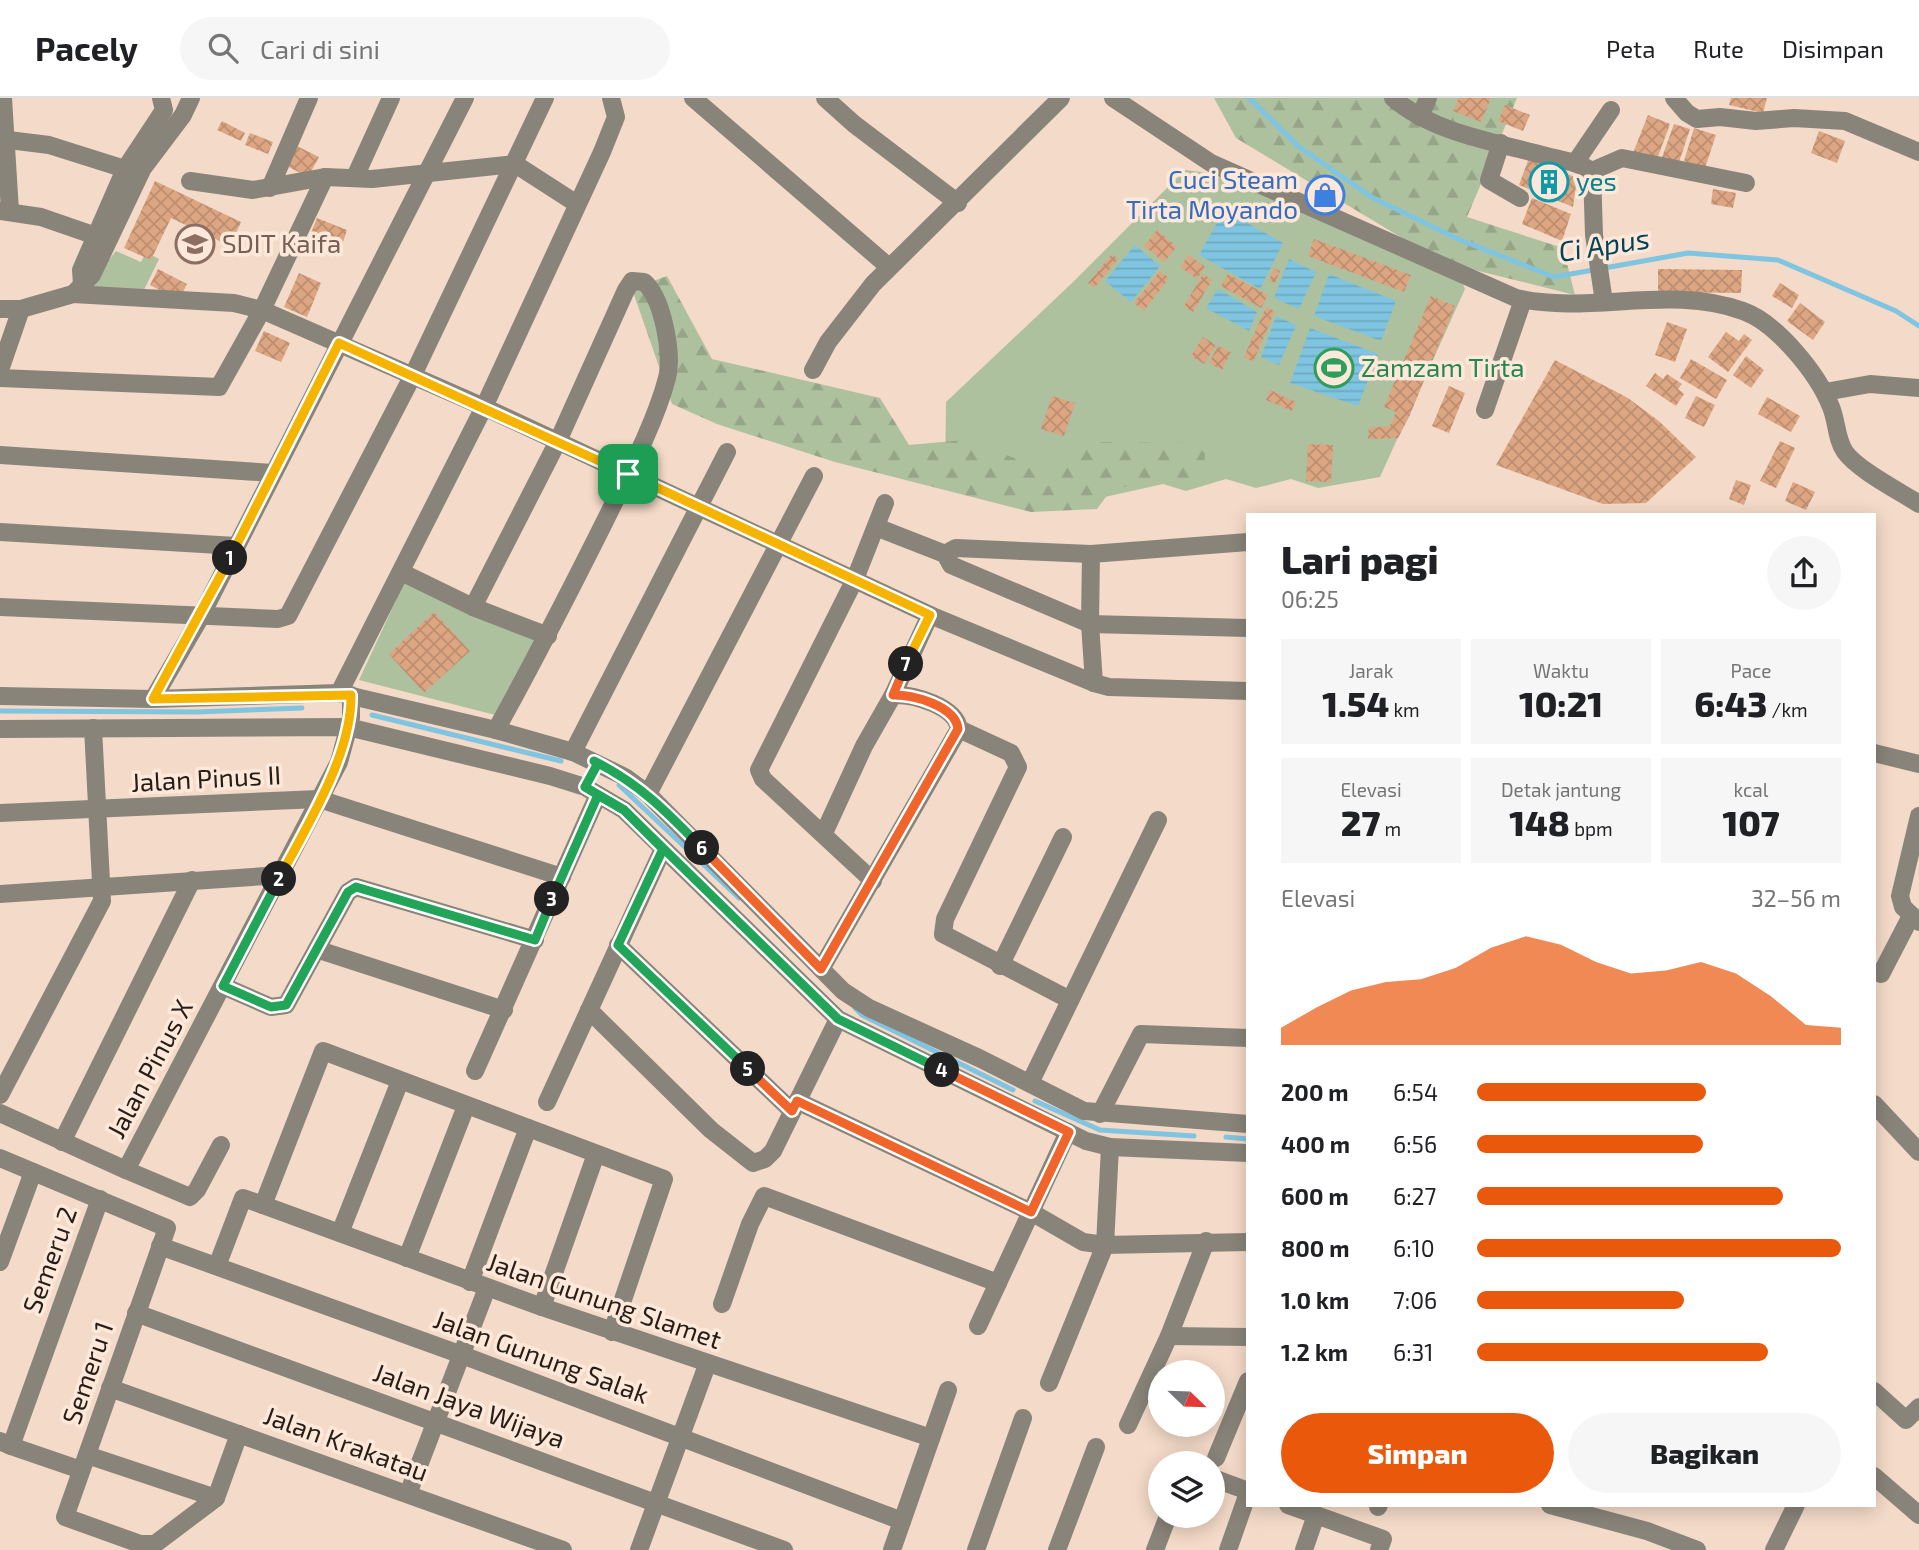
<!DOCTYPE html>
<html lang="id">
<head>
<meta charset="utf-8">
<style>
  :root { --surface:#fff; --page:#f6f6f6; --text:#202124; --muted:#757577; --line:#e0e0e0; --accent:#ea580c }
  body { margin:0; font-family:"Exo 2",sans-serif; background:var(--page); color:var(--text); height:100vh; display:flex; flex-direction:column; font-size:26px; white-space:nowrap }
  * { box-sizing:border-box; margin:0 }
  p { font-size:23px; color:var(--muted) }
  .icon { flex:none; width:38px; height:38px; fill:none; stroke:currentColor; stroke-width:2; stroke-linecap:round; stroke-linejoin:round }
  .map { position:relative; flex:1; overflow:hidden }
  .panel { position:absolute; left:1246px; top:415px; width:630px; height:994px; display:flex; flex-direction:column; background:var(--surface); border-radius:0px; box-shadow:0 4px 18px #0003 }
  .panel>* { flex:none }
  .needle { width:46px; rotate:113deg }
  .buttons { position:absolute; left:1148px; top:1262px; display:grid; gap:14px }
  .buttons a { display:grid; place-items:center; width:77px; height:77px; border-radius:50%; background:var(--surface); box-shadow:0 4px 18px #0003; font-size:35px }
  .pin { position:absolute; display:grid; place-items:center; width:60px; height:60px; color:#fff; margin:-30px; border-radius:14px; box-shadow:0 4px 10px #0006 }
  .km { position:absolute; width:35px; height:35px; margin:-18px; border-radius:50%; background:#222; color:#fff; font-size:19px; line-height:35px; text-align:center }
  .round { display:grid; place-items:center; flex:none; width:74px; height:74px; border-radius:37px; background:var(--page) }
  .headline { display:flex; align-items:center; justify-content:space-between; height:119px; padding:0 35px }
  h1 { font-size:38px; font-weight:800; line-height:52px }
  .figures { display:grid; grid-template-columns:repeat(3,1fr); gap:10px; height:119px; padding:7px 35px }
  .figures div { display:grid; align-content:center; border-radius:0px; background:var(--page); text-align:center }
  .figures b { font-size:35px; font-weight:800 }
  .figures small { font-size:19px; font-weight:400 }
  .figures p { font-size:19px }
  .chart { height:196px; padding:14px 35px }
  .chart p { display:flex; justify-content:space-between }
  .chart svg { width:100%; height:126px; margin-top:7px; fill:var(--accent); opacity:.7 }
  .primary-button { display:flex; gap:14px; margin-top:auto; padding:14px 35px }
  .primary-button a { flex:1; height:80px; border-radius:42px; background:var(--accent); color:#fff; font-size:28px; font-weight:800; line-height:80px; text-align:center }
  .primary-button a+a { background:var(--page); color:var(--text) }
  ul { padding:0 35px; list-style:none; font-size:23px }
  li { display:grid; grid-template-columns:112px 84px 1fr; align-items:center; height:52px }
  li i { height:18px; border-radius:9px; background:var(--accent) }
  header { display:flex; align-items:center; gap:42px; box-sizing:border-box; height:98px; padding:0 35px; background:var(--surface); border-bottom:2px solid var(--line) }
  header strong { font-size:33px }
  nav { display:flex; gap:38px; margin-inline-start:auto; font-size:24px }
  .search { width:490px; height:63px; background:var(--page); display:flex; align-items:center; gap:18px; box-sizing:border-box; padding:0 24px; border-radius:38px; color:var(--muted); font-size:26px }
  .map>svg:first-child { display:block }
</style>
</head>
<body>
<header>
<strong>Pacely</strong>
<div class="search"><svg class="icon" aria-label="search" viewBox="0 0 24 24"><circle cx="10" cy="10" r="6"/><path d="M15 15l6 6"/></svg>Cari di sini</div>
<nav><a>Peta</a><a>Rute</a><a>Disimpan</a></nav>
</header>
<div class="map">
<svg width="1919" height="1452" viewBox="0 0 1919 1452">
  <defs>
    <pattern id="forest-firs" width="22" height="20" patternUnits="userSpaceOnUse" patternTransform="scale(1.75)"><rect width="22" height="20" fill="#aec19f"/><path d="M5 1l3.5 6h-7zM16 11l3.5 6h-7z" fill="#96a588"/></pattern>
    <pattern id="water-rules" width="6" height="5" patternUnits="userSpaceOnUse" patternTransform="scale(1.75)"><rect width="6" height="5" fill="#7fc4e0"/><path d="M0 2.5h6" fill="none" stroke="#6ea8bf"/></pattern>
    <pattern id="building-cross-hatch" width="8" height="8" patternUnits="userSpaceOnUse" patternTransform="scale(1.75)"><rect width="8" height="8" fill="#dca682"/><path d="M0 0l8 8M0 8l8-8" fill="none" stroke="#bd8e70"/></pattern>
  </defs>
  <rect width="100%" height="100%" fill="#f4dac8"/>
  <g fill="#aec19f">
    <polygon points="1185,72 1243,79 1458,173 1465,191 1380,379 1318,390 1291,381 1256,390 1226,381 1186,393 1163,386 1060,409 945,384 946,304 1072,185"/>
    <polygon points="116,153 141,164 146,154 159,161 141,198 82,195"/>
    <polygon points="404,485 539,542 499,618 359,582"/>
  </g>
  <g fill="url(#forest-firs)">
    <polygon points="1214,0 1517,0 1467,119 1563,150 1575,197 1442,164 1236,40"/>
    <polygon points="667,178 712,261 880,300 909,347 964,342 1054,374 1097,344 1206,345 1203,380 1185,388 1162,381 1111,392 1097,411 1031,414 835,364 717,326 672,306 632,191"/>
  </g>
  <g fill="url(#water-rules)">
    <polygon points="1224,112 1283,145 1260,191 1199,157"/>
    <polygon points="1135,147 1160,168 1131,204 1105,183"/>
    <polygon points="1289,161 1316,174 1299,211 1274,200"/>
    <polygon points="1329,176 1396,203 1381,243 1314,218"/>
    <polygon points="1218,191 1257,214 1249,233 1206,210"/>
    <polygon points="1276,218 1296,227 1279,267 1261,259"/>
    <polygon points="1310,230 1378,256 1358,308 1290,285"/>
  </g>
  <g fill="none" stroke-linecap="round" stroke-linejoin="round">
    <g stroke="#7fc4e0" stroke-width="5">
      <polyline points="1249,0 1298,48 1373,100 1458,141 1554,179 1688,155 1778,162 1896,213 1919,228"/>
      <polyline points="0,613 197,614 302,610"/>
      <polyline points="372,617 561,663"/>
      <polyline points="619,687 739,800"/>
      <polyline points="855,910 862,917 1013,992"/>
      <polyline points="1035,1003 1100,1032 1194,1038"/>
      <polyline points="1226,1039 1248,1041"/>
    </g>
  </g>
  <g fill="url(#building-cross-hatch)">
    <polygon points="1459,0 1491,0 1481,24 1453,13"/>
    <polygon points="1731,0 1767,0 1763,15 1729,7"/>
    <polygon points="1505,7 1530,17 1523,33 1498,23"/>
    <polygon points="1648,17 1670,26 1656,64 1633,55"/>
    <polygon points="222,23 245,35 241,43 217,32"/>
    <polygon points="1674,26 1690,31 1678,67 1661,62"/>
    <polygon points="1694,30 1716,37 1705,70 1684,63"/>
    <polygon points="1819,33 1845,43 1837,65 1811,55"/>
    <polygon points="250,35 273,44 268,56 245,47"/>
    <polygon points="295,47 319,59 308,79 285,67"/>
    <polygon points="1529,60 1577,80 1573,109 1519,87"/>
    <polygon points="155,83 241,124 230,148 171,120 151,162 124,150"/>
    <polygon points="1713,91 1736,95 1733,110 1711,106"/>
    <polygon points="1532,100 1571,116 1562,143 1522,126"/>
    <polygon points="317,120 347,132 342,147 311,135"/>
    <polygon points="1157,132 1177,149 1164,164 1144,148"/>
    <polygon points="1314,141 1411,177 1404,194 1308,158"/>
    <polygon points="1112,156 1118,161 1094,190 1088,185"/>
    <polygon points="1189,157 1205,169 1197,181 1180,169"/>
    <polygon points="1274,170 1280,173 1275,185 1269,182"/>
    <polygon points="158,171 187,186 179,202 150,187"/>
    <polygon points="1658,171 1742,172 1741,195 1658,194"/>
    <polygon points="1160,173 1169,180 1144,213 1134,205"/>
    <polygon points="299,175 321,185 307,219 284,209"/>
    <polygon points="1203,176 1212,182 1193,214 1184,208"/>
    <polygon points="1228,176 1268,197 1261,210 1221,188"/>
    <polygon points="1780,185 1799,197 1792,210 1772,198"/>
    <polygon points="1431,198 1455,208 1409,319 1398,340 1368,341 1369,330 1390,328 1396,314 1384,309"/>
    <polygon points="1800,205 1825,224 1813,242 1787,223"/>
    <polygon points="1266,209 1275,213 1253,264 1244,259"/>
    <polygon points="1667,224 1687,231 1675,264 1655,257"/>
    <polygon points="264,233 290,245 281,264 255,253"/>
    <polygon points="1726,234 1739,243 1744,236 1752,242 1728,274 1708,259"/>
    <polygon points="1203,239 1216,247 1204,266 1191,258"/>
    <polygon points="1218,248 1231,254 1222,272 1209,265"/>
    <polygon points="1746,258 1764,272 1751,290 1733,277"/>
    <polygon points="1691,261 1727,282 1716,301 1680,280"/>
    <polygon points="1555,262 1628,300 1660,324 1696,359 1646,405 1603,406 1496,367"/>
    <polygon points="1655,275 1663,281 1667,276 1682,286 1678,291 1684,296 1676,308 1646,288"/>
    <polygon points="1449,288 1465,295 1449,335 1432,328"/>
    <polygon points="1270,292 1296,304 1292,313 1266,302"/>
    <polygon points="1052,298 1075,305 1064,338 1041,331"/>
    <polygon points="1696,298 1715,307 1704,329 1685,320"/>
    <polygon points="1767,299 1800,318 1791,334 1758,316"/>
    <polygon points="1780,343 1795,350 1776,390 1760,383"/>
    <polygon points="1308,346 1333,347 1331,384 1306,383"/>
    <polygon points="1736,382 1751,387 1744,407 1729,401"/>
    <polygon points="1793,384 1815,394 1806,412 1785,403"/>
    <polygon points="434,514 470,553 424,595 389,556"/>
  </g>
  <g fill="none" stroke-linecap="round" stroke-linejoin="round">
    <g stroke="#898479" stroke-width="18">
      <polyline points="3,0 10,113"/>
      <polyline points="693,0 889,169"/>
      <polyline points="825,0 854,26 958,105"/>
      <path d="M1113 0 1211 65 1516 200C1590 217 1671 186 1743 213 1777 225 1818 276 1831 309 1837 323 1836 341 1845 354 1858 372 1899 393 1919 406"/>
      <path d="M1393 0C1433 35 1496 44 1546 58 1562 62 1578 64 1592 73L1594 137 1604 204"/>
      <polyline points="1674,0 1687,15 1697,21 1720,19 1756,23 1794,20 1845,23 1919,54"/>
      <polyline points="1420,19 1428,0"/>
      <polyline points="0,41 49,47 125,71"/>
      <polyline points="1501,45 1489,82 1520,100"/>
      <polyline points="1575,65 1611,12"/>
      <polyline points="1592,73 1622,60 1746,85"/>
      <polyline points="355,79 391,0"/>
      <polyline points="190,83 253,92 325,79 372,81 515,66 577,106"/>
      <polyline points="270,90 309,0"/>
      <polyline points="0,113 41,119 96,138"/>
      <polyline points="82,186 81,172 125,71 164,12 161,0"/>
      <polyline points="73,196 234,205 262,212 484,309 930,517 1094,585 1109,589 1248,593"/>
      <polyline points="0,211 21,211"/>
      <polyline points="0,272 21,211 73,196 92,177 143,70 183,17 191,0"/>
      <polyline points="813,272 828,244 873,186 1061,0"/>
      <polyline points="0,280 219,289 262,212 325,79"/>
      <polyline points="1825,294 1870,286 1919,290"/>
      <polyline points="1485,312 1523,202"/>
      <polyline points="0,357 273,375"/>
      <polyline points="876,429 945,456 951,467 1090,526 1091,456 1248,444"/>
      <polyline points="0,434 236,448"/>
      <polyline points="945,456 956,450 1091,456"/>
      <polyline points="401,474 473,509 548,538"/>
      <polyline points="0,509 278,521 288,518 413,277 545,0"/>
      <path d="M473 509 558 343 626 192 632 183 644 184C663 200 673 257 667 280 655 326 626 380 605 423 570 493 534 563 496 632"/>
      <polyline points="1094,585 1090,526 1248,530"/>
      <polyline points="339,595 484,309 602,54 616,19 611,0"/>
      <polyline points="893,597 930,517"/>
      <polyline points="0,598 153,601 339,595 496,632 573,654 625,679 648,696 843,893 869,910 979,960 1084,1013 1248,1026"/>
      <polyline points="153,601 200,520 465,0"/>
      <polyline points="0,631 348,629 550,678 585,689 624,712 838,921 1086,1043 1110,1049 1248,1055"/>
      <polyline points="573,654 727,354"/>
      <polyline points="1874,655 1919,666"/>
      <polyline points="648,696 814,378"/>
      <polyline points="0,715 319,701 562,779"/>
      <polyline points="1919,718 1900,798 1903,809 1919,824"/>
      <path d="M824 735 864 648 893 597C913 596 956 608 959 631L1011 655 1018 669 945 821 943 836 1070 902"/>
      <polyline points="873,783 763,681 759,672 855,481 885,405"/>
      <polyline points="0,796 281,777"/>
      <polyline points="618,847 792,1013"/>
      <polyline points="319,852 504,912"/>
      <polyline points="1000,868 1063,739"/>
      <polyline points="821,871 959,631"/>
      <polyline points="1881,876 1911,818"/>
      <polyline points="223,888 271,909 286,907 348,794 356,789 535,842"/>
      <polyline points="589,912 711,1032 753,1065 765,1061 773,1053 838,921"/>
      <polyline points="475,973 598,697"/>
      <polyline points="1030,985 1158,722"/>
      <polyline points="0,997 102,803 93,630"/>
      <polyline points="797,1003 1031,1114 1083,1144 1105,1147 1049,1285"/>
      <polyline points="547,1004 663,751"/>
      <polyline points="1874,1006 1919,1054"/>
      <polyline points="0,1015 126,1072"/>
      <polyline points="1100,1016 1141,936 1248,940"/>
      <polyline points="62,1044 192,782"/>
      <polyline points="221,1047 197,1092 190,1099 126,1072 339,664 351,620 351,597"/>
      <polyline points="1110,1049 1105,1147 1248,1144"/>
      <polyline points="0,1060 167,1130 65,1419 140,1446 155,1446 216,1400 239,1336"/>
      <polyline points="263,1107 542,1209 931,1340"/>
      <polyline points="340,1135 400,983"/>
      <polyline points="160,1148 462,1257 902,1423"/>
      <polyline points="407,1160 466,1008"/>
      <polyline points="0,1164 33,1074"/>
      <polyline points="217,1168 243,1100 263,1107 323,953 664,1081 612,1234"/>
      <polyline points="470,1184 528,1030"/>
      <polyline points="722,1206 750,1126 764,1098 998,1185"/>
      <polyline points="542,1209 596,1056"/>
      <polyline points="136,1215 784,1452"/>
      <polyline points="978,1228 1068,1034"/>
      <polyline points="1169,1238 1248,1239"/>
      <polyline points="110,1290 563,1452"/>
      <polyline points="1874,1293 1906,1322 1919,1309"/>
      <polyline points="1128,1327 1169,1238 1206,1143"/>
      <polyline points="0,1343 11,1348 100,1101"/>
      <polyline points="11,1348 81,1372"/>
      <polyline points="87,1357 216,1400"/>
      <polyline points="1216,1360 1248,1283"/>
      <polyline points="1874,1378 1919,1417"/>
      <polyline points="1213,1380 1248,1393"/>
      <polyline points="408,1396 487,1190"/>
      <polyline points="1288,1407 1383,1441 1379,1452"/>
      <polyline points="1550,1407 1647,1433 1697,1452"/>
      <polyline points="1378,1409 1379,1407"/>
      <polyline points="639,1452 707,1267"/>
      <polyline points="892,1452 948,1292"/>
      <polyline points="976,1452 1023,1320"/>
      <polyline points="1057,1452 1096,1349"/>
      <polyline points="1155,1452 1168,1418"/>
      <polyline points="1228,1452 1248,1395"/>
      <polyline points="1304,1452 1316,1417"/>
      <polyline points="1774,1452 1796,1407"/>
    </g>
  </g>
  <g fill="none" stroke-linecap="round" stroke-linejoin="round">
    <defs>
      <polyline id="split-1" points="230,460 339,245 628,376"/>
      <path id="split-2" d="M230 460 153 601 351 597C352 657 307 727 279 781"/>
      <polyline id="split-3" points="279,781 223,888 271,909 286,907 348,794 356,789 535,842 552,801"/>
      <polyline id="split-4" points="552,801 598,697 624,712 838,921 942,972"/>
      <polyline id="split-5" points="748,971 792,1013 797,1003 1031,1114 1069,1034 942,972"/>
      <path id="split-6" d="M702 750C667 714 640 686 594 663L598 665 585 689 624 712 663 751 618 847 748 971"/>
      <path id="split-7" d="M702 750 821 871 958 631C956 608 912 596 893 597L906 566"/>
      <polyline id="split-8" points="628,376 930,517 906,566"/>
    </defs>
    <use href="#split-1" stroke="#fff" stroke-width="14"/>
    <use href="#split-2" stroke="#fff" stroke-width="14"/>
    <use href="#split-3" stroke="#fff" stroke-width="14"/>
    <use href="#split-4" stroke="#fff" stroke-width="14"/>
    <use href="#split-5" stroke="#fff" stroke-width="14"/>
    <use href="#split-6" stroke="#fff" stroke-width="14"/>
    <use href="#split-7" stroke="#fff" stroke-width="14"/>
    <use href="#split-8" stroke="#fff" stroke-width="14"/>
    <use href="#split-1" stroke="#f5b400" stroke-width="9"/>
    <use href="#split-2" stroke="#f5b400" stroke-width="9"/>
    <use href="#split-3" stroke="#22a559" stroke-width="9"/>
    <use href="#split-4" stroke="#22a559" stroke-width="9"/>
    <use href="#split-5" stroke="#f0652b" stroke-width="9"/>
    <use href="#split-6" stroke="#22a559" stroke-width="9"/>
    <use href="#split-7" stroke="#f0652b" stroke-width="9"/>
    <use href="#split-8" stroke="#f5b400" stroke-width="9"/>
  </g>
  <defs>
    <symbol id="building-ring" viewBox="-11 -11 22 22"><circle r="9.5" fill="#fde8da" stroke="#0f9aa8" stroke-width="1.5"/><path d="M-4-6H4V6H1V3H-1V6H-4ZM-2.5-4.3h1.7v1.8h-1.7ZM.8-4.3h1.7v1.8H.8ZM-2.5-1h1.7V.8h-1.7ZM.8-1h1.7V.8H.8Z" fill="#0f9aa8"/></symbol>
    <symbol id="shop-ring" viewBox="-11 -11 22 22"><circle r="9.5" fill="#fde8da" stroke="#3f7fe0" stroke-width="1.5"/><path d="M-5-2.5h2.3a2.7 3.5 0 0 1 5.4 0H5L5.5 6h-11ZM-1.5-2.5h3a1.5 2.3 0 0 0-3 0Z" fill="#3f7fe0"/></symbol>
    <symbol id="school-ring" viewBox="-11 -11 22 22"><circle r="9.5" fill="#fde8da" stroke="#8d6e63" stroke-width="1.5"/><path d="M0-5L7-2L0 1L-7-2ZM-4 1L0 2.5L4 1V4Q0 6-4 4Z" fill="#8d6e63"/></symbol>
    <symbol id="stadium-ring" viewBox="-11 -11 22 22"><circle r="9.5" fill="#fde8da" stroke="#2e9e5b" stroke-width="1.5"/><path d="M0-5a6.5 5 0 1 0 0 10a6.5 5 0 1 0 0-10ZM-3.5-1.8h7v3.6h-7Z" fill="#2e9e5b"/></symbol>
  </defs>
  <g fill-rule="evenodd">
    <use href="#building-ring" x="1527" y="62" width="44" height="44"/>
    <use href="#shop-ring" x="1303" y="75" width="44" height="44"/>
    <use href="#school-ring" x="173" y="124" width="44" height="44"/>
    <use href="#stadium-ring" x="1312" y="248" width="44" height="44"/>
  </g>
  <g text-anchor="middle" stroke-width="7" stroke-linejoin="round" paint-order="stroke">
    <g font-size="26" fill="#366cbe" stroke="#fde8da" text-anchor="end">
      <text x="1298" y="91">Cuci Steam<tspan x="1298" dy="30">Tirta Moyando</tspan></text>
    </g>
    <g font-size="26" fill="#0d838f" stroke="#fde8da" text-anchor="start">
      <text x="1576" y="93">yes</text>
    </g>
    <g font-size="26" fill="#785e54" stroke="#fde8da" text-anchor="start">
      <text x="222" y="155">SDIT Kaifa</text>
    </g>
    <g font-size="26" fill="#27864d" stroke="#fde8da" text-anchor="start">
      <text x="1361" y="279">Zamzam Tirta</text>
    </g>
    <g font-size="26" fill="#261d16" stroke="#fde8da">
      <text transform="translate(206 681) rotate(-3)" y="9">Jalan Pinus II</text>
      <text transform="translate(150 971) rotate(-62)" y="9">Jalan Pinus X</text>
      <text transform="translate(50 1162) rotate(-70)" y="9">Semeru 2</text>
      <text transform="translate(604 1203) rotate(19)" y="9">Jalan Gunung Slamet</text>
      <text transform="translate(541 1259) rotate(20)" y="9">Jalan Gunung Salak</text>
      <text transform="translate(88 1275) rotate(-71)" y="9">Semeru 1</text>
      <text transform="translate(469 1308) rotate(20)" y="9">Jalan Jaya Wijaya</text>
      <text transform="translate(346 1346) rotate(20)" y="9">Jalan Krakatau</text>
    </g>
    <g font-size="28" font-style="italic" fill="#044357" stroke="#fde8da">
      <text transform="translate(1604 147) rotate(-9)" y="10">Ci Apus</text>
    </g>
  </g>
</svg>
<div class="buttons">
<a><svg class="needle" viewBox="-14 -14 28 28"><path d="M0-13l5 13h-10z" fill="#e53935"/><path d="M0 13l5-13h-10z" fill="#757577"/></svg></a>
<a><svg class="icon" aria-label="layers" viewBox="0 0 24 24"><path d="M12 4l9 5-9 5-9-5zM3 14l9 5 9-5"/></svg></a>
</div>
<div class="pin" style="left:628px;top:376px;background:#1e9e55"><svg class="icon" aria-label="arrive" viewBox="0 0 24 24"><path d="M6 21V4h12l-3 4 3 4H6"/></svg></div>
<b class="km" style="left:230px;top:460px">1</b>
<b class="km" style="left:279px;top:781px">2</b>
<b class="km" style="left:552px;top:801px">3</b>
<b class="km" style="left:942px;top:972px">4</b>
<b class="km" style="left:748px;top:971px">5</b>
<b class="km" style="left:702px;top:750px">6</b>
<b class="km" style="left:906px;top:566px">7</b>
<section class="panel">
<div class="headline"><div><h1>Lari pagi</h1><p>06:25</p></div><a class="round"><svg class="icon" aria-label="share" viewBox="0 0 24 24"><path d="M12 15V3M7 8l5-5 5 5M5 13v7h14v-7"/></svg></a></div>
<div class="figures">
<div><p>Jarak</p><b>1.54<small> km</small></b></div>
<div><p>Waktu</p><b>10:21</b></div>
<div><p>Pace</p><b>6:43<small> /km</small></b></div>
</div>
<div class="figures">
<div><p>Elevasi</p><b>27<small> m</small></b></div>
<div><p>Detak jantung</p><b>148<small> bpm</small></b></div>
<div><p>kcal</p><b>107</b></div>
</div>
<div class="chart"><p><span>Elevasi</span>32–56 m</p>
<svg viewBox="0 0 160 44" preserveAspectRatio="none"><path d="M0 44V38L10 31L20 25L30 22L40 21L50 17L60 10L70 6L80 9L90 15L100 19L110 18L120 15L130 19L140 27L150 37L160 38V44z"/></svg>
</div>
<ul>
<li><b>200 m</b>6:54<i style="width:63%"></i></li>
<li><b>400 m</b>6:56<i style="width:62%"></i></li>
<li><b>600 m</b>6:27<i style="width:84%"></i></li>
<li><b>800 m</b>6:10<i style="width:100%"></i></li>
<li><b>1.0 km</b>7:06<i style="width:57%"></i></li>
<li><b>1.2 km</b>6:31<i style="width:80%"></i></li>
</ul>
<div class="primary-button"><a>Simpan</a><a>Bagikan</a></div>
</section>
</div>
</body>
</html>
